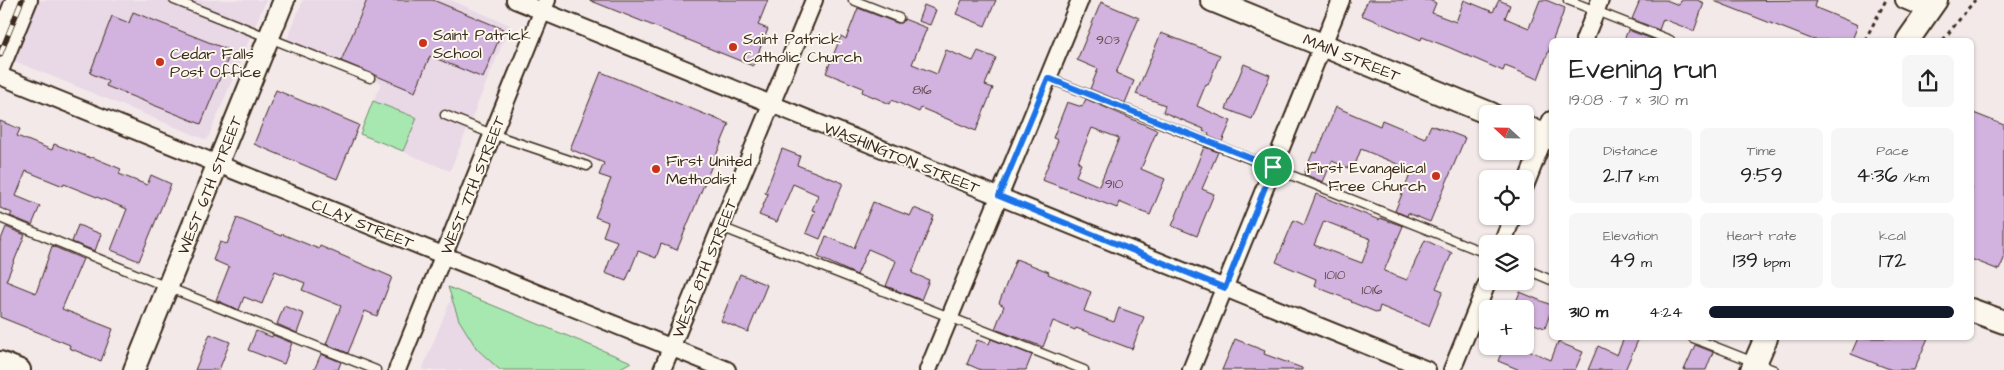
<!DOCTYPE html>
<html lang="en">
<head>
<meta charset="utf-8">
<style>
  :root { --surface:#fff; --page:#f6f6f6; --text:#222; --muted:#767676; --accent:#111827 }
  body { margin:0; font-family:"Architects Daughter",sans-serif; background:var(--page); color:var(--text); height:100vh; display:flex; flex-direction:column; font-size:19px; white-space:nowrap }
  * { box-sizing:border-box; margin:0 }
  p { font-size:16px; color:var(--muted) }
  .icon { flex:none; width:28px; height:28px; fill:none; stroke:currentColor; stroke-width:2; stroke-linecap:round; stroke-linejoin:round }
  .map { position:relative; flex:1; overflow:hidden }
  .drawer { position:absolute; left:1549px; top:38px; width:425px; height:302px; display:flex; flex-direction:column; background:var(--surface); border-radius:8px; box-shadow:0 1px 4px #0004 }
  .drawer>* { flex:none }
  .needle { width:32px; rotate:292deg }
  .controls { position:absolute; left:1479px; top:105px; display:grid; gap:10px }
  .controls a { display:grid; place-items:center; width:55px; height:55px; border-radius:8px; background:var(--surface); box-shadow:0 1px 4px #0004; font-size:25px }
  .pin { position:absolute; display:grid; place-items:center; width:42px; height:42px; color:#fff; margin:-21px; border:2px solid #fff; border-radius:50%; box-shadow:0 1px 5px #0007 }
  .round { display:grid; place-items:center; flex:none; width:52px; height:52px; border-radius:8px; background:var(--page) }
  .headline { display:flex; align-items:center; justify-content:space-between; height:85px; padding:0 20px }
  h1 { font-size:28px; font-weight:600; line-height:38px }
  .metrics { display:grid; grid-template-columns:repeat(3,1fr); gap:8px; height:85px; padding:5px 20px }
  .metrics div { display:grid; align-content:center; border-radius:8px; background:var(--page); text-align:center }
  .metrics b { font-size:21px; font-weight:600 }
  .metrics small { font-size:14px; font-weight:400 }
  .metrics p { font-size:14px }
  ul { padding:0 20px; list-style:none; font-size:16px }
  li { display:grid; grid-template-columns:80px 60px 1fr; align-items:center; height:38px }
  li i { height:12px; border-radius:6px; background:var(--accent) }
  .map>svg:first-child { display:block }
</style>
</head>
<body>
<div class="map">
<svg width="2004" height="370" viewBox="0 0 2004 370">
  <rect width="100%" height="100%" fill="#f3e9e9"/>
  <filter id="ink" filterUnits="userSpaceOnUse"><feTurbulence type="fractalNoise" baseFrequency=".02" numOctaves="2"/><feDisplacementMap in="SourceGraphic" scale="10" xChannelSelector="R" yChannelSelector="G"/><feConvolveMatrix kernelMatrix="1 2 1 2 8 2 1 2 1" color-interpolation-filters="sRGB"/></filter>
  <g filter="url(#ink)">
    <g fill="#e9d8e6">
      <polygon points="0,0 266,0 207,140 0,55"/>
      <polygon points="303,0 450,0 510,25 450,171 360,134 381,83 285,45"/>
      <polygon points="451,299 619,366 618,370 422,370"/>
    </g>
    <g fill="#a7e8b1" stroke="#718968">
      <polygon points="373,101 417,118 403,151 360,134"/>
      <polygon points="448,287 631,362 617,370 500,370 477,349 459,320"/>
    </g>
    <g fill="#d2b2de" stroke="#3b2a1e" fill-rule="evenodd">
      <polygon points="367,0 433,0 503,29 483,78 430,56 415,92 341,61"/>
      <polygon points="589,0 768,0 758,25 768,29 753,66"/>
      <polygon points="962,0 996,0 985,26 956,14"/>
      <polygon points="1368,0 1429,0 1436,3 1432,13 1456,22 1464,0 1493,12 1499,0 1510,5 1505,18 1529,28 1540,0 1546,0 1565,8 1538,79 1505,66 1503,71 1448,47 1422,37 1421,40 1361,15"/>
      <polygon points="1640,0 1666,0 1679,5 1681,0 1697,0 1704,3 1694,31 1663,19 1659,30 1632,19"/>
      <polygon points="1816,0 1814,7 1858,25 1852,40 1814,40 1714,1"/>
      <polygon points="1101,2 1139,18 1116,73 1134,81 1125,103 1090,89 1098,69 1077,60"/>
      <polygon points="924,5 936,10 930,25 918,21"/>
      <polygon points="858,8 897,23 902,23 904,19 927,28 912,64 937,74 946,50 973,61 978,51 996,58 985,85 993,88 976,131 921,108 919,112 892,100 890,104 862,92 863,88 826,73 841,36 846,39"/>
      <polygon points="133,12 231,51 201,124 106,86 108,81 90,73 112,16 129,23"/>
      <polygon points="1628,30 1655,40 1624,40"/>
      <polygon points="1161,33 1220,55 1208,85 1206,84 1197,106 1231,121 1222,142 1208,136 1209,134 1203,131 1204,129 1163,112 1165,105 1136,94"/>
      <polygon points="1244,64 1270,75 1252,119 1226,109"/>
      <polygon points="601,72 729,124 677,250 661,244 656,258 638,251 626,281 605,273 617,241 603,236 608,222 595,217 611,179 599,175 604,163 570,149"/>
      <polygon points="276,90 359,125 337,179 254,144"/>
      <path d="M1086 99 1157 130 1141 169 1165 179 1150 215 1119 202 1117 208 1042 180 1058 140 1053 138 1067 102 1082 107ZM1092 128 1119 138 1099 186 1076 176 1081 164 1078 162Z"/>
      <polygon points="1336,107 1380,126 1382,120 1425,138 1431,125 1465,138 1430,222 1408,213 1407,216 1395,211 1412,170 1361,149 1353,170 1332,161 1323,182 1304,174 1313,152 1317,153"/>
      <polygon points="1971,112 2004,125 2004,259 1999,270 1971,259"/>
      <polygon points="0,121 20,129 17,136 52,150 54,144 91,158 92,157 121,169 119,174 147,185 151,175 171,184 139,261 111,250 127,209 64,184 63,186 26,171 16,196 40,206 32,225 10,216 12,213 0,208"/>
      <polygon points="1204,147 1218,152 1202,189 1214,194 1197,236 1172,226"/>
      <polygon points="782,149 800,156 797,165 843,183 820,239 806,233 815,211 812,210 818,195 793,184 777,222 759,215 768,194 765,193"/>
      <path d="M1316 194 1379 220 1380 218 1403 226 1384 271 1407 280 1425 240 1452 253 1436 288 1443 291 1429 326 1380 306 1378 313 1351 302 1352 301 1314 286 1316 279 1276 262 1294 220 1304 225ZM1324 221 1371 239 1362 263 1314 245Z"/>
      <polygon points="873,202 910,216 914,208 934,216 912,273 929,280 921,300 886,286 896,261 868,249 857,275 818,257 826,236 854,248"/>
      <polygon points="237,218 281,236 282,234 319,249 320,246 392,277 377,316 365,311 348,353 326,344 341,306 302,290 305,283 275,271 262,304 244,297 239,310 216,300 229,267 213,260 220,242 227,244"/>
      <polygon points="78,225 101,234 95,251 72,242"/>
      <polygon points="6,227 25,235 6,281 36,293 52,246 83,259 62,309 113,329 101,361 69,348 70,345 0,317 0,242"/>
      <polygon points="1016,259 1049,272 1048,274 1091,292 1084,311 1114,322 1119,308 1144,317 1132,349 1076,328 1075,330 1053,321 1043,347 995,329 1004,306 999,303"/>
      <polygon points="740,274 767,285 748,332 721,321"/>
      <polygon points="1520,292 1551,305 1551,311 1545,328 1525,321 1525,309 1513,309"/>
      <polygon points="284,306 304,314 297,333 277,324"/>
      <polygon points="256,331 272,337 273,335 292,343 284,364 248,350"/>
      <polygon points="210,334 230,342 219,370 195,370"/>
      <polygon points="1624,338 1639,338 1625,370 1588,370 1598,346 1617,355"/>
      <polygon points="1858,338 1928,338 1914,370 1892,370 1851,354"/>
      <polygon points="991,339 1032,355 1026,370 981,370 967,364 977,340 989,344"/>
      <polygon points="1235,339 1265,351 1264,354 1302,368 1302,370 1222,370"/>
      <polygon points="1558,342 1583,352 1575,370 1520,370 1498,361 1504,346 1519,346 1551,360"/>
      <polygon points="1695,345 1713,352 1706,370 1684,370"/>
      <polygon points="321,354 341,362 338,370 314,370"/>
    </g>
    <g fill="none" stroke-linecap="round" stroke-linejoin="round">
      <defs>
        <g id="service">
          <polyline points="174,0 370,78"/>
          <polyline points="853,0 899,18"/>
          <polyline points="1568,0 1670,40"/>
          <polyline points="1048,78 1488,254"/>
          <polyline points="445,115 492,134 587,166"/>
          <polyline points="0,218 167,287 376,370"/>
          <polyline points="721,227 1084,370"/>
          <polyline points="1525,269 1551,280"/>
          <polyline points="1693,338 1774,370"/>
        </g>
        <g id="minor">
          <polyline points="515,0 1427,370"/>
          <polyline points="1904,0 1928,10"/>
          <polyline points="0,36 14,0"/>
          <polyline points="1584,40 1600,0"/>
          <polyline points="0,71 29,0"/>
          <polyline points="0,76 727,370"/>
          <polyline points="1525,186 1551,120"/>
          <polyline points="1502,244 1513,216"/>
          <polyline points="397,370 547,0"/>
          <polyline points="662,370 814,0"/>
          <polyline points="928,370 1080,0"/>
          <polyline points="1191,370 1341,0"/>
          <polyline points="1452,370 1488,281"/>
        </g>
        <g id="tertiary">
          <polyline points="0,362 20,370"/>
          <polyline points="134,370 284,0"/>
        </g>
        <g id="secondary">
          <polyline points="1212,0 1491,114"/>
          <polyline points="1908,40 1936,0"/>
          <polyline points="1525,127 1551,138"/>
          <polyline points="1971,310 2004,322"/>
          <polyline points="1752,370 1766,338"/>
        </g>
      </defs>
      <use href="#service" stroke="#3b2a1e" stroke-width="11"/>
      <use href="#minor" stroke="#3b2a1e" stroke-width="20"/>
      <use href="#tertiary" stroke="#3b2a1e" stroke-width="24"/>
      <use href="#secondary" stroke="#3b2a1e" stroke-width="26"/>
      <g stroke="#3b2a1e" stroke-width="3" stroke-dasharray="4 4" stroke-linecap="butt">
        <polyline points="1865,40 1886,0"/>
        <polyline points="1943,40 1975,0"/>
      </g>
      <use href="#service" stroke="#fbf7ec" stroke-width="8"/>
      <use href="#minor" stroke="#fbf7ec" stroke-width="16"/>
      <use href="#tertiary" stroke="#fbf7ec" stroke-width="20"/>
      <use href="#secondary" stroke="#fbf7ec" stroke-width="22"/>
      <defs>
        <polyline id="rail" points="0,55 22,0"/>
      </defs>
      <use href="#rail" stroke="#3b2a1e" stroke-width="5.5"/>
      <use href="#rail" stroke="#fbf7ec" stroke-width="4" stroke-dasharray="11" stroke-linecap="butt"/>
    </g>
  </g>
  <g fill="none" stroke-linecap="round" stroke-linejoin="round" filter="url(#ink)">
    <defs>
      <polygon id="route" points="1048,78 1273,167 1225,288 999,196"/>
    </defs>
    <use href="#route" stroke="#fff" stroke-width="10"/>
    <use href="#route" stroke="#1a73e8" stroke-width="6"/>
  </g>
  <g fill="#c8321e" stroke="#fbf7ec" stroke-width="2">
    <circle cx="423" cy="43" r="5"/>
    <circle cx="733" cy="47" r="5"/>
    <circle cx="160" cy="62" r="5"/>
    <circle cx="656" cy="169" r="5"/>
    <circle cx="1436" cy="176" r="5"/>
  </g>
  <g text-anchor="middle" stroke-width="4" stroke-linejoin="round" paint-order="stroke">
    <g font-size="14" fill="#614c4e">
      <text x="1108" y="44">903</text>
      <text x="922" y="94">816</text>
      <text x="1114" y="188">910</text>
      <text x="1335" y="279">1010</text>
      <text x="1372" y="294">1016</text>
    </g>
    <g font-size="16" fill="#3b2a1e" stroke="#fbf7ec" text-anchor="start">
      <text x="433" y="40">Saint Patrick<tspan x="433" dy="18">School</tspan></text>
      <text x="743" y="44">Saint Patrick<tspan x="743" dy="18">Catholic Church</tspan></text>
      <text x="170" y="59">Cedar Falls<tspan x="170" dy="18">Post Office</tspan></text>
      <text x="666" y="166">First United<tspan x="666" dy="18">Methodist</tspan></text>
      <text x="1426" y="173" text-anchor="end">First Evangelical<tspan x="1426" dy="18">Free Church</tspan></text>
    </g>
    <g font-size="16" fill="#3b2a1e" stroke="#fbf7ec">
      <text transform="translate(1352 57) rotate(22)" y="6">MAIN STREET</text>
      <text transform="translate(902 157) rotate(22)" y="6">WASHINGTON STREET</text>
      <text transform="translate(209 185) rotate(-68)" y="6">WEST 6TH STREET</text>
      <text transform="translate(472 185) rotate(-68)" y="6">WEST 7TH STREET</text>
      <text transform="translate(363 223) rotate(22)" y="6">CLAY STREET</text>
      <text transform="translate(704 268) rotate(-68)" y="6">WEST 8TH STREET</text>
    </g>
  </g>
</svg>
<div class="controls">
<a><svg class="needle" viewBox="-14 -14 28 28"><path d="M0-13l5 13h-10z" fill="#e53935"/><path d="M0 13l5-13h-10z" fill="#767676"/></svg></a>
<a><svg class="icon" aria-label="locate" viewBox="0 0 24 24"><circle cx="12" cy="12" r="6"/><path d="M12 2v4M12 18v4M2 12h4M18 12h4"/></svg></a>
<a><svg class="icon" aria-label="layers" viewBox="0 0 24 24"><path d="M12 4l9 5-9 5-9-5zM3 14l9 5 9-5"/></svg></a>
<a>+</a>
</div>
<div class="pin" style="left:1273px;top:167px;background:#1e9e55"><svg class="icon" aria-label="arrive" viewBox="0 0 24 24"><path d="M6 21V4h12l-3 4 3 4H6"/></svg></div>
<section class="drawer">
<div class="headline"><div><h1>Evening run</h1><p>19:08 · 7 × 310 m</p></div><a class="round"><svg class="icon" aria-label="share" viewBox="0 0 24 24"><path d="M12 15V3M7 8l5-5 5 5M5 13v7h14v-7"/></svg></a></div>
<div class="metrics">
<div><p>Distance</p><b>2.17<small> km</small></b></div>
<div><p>Time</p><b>9:59</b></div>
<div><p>Pace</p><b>4:36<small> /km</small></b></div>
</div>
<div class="metrics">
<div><p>Elevation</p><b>49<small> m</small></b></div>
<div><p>Heart rate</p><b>139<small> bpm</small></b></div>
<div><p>kcal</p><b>172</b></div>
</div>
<ul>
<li><b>310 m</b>4:24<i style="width:100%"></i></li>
</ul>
</section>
</div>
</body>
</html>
